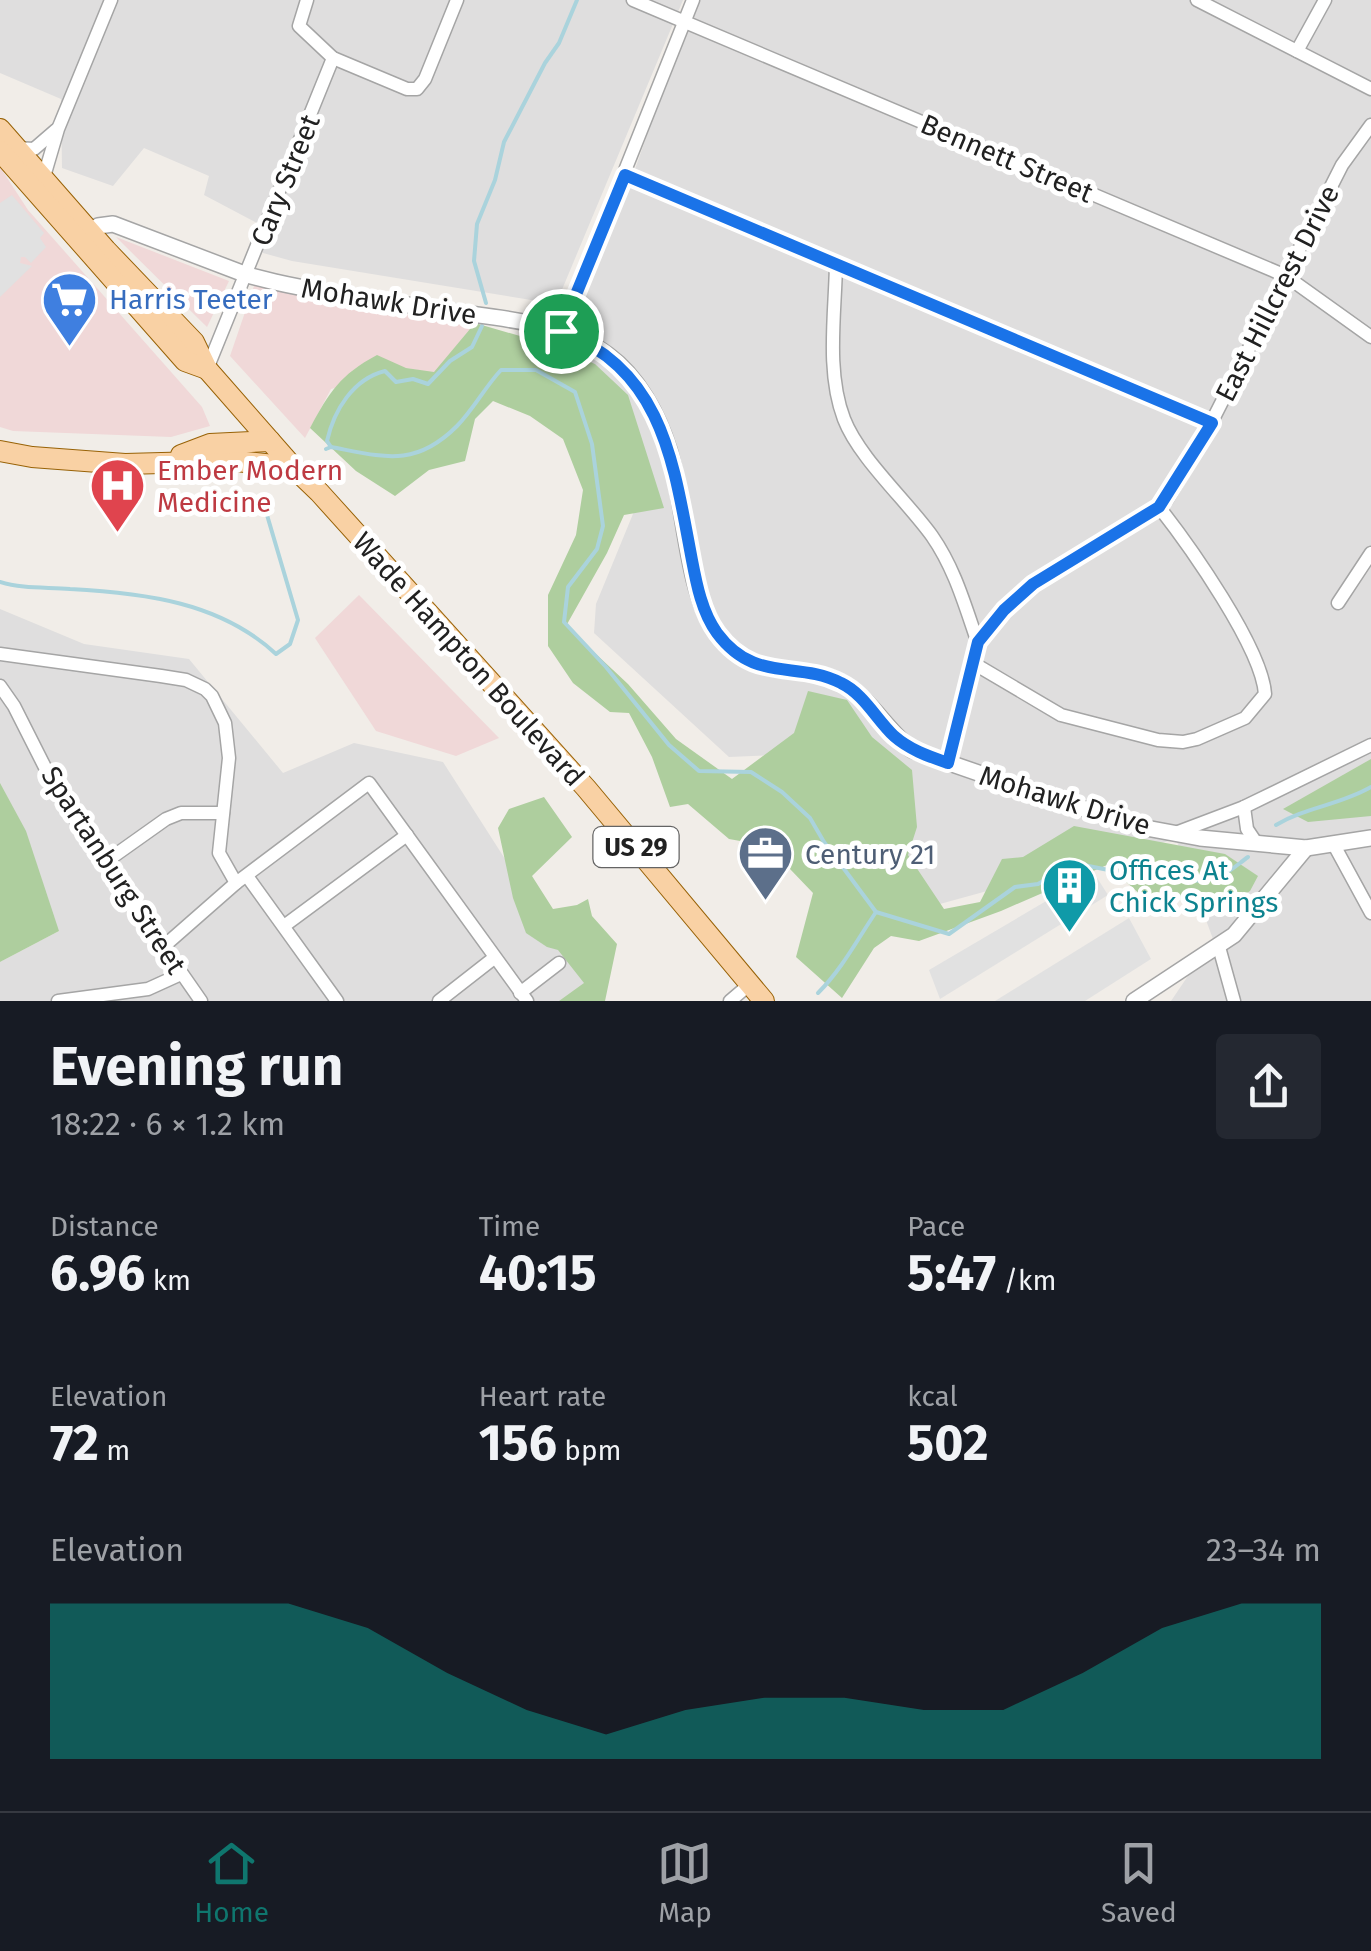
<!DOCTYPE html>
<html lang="en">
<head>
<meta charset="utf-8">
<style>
  :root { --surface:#171b24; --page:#242831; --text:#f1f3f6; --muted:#9ea1a6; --line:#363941; --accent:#0f766e }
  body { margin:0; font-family:"Fira Sans",sans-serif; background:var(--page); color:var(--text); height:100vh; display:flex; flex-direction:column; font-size:38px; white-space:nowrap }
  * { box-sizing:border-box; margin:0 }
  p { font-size:32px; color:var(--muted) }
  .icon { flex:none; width:55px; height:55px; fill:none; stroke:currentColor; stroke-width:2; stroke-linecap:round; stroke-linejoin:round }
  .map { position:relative; height:1001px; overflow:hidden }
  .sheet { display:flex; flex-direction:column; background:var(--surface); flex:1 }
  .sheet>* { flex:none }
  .pin { position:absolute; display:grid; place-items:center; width:85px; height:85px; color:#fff; margin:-42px; border:5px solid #fff; border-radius:50%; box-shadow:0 2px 10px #0007 }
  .round { display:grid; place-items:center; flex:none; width:105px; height:105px; border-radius:10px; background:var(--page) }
  .head { display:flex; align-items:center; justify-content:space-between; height:170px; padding:0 50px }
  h1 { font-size:55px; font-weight:700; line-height:75px }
  .figures { display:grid; grid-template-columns:repeat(3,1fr); gap:15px; height:170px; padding:10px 50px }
  .figures div { display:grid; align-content:center }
  .figures b { font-size:50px; font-weight:700 }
  .figures small { font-size:28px; font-weight:400 }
  .figures p { font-size:28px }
  .chart { height:280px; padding:20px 50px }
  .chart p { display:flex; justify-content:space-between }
  .chart svg { width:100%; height:180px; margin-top:10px; fill:var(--accent); opacity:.7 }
  .dock { display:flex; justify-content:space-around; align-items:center; height:140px; border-top:2px solid var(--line); background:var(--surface); font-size:28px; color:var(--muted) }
  .dock a { display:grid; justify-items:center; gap:5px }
  .dock .active { color:var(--accent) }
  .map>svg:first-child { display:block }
</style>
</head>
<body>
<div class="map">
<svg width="1371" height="1001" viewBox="0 0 1371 1001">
  <rect width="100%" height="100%" fill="#f1ede8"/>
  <g fill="#dfdede">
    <polygon points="0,0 683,0 556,304 292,261 263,253 257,223 204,195 209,176 144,148 113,186 62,168 61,99 0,73"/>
    <polygon points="694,0 1371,0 1371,1001 1171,1001 1213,939 1176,839 929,907 774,755 729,757 594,633 596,604 642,492 563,338 625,198"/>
    <polygon points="0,609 84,644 189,659 283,773 354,743 443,762 585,984 565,1001 0,1001 0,962 59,931 0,827"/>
  </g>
  <g fill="#f0d8d8">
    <polygon points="0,167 28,210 202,407 210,426 171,437 13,431 0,427"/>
    <polygon points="116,237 229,281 207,327"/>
    <polygon points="255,283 338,300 475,323 434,373 406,368 331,389 305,438 230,356"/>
    <polygon points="359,595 499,738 456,756 376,731 315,638"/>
  </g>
  <g fill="#aece9e">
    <path d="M475 323 551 345 595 364 628 395 664 508 624 515 607 553 566 626 628 684 676 739 732 779 794 733 808 691 847 700 872 737 912 770 917 827 908 855 944 909 980 902 1002 859 1023 857 1074 826 1225 854 1258 876 1250 891 1224 908 1209 893 1151 904 1107 865 1001 911 919 941 891 936 874 948 842 998 796 957 813 893 768 846 729 839 688 804 670 807 652 757 629 713 610 712 573 683 548 646V595L576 535 583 490 563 439 530 416 493 401 475 419 465 461 429 470 395 496 356 471 310 428C330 391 340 375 377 355L406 368 434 372Z"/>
    <polygon points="1371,759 1371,816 1308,822 1283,809"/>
    <polygon points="0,783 26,831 59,931 0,962"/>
    <polygon points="544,797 572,837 532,876 553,909 577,905 588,899 592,916 617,944 605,1001 559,1001 584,983 558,950 547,947 526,933 513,898 498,828 509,809"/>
  </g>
  <g fill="#e1e1e1">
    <polygon points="12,195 44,233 40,238 46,247 31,263 25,257 21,257 20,263 32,266 0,297 0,203"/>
    <polygon points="1094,873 1108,895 940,999 929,970"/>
    <polygon points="1129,918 1151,959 1085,1001 995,1001"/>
  </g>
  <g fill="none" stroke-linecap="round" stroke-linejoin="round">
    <g stroke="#aad3dc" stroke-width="4">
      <polyline points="486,303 474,261 477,224 495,180 504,142 545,63 559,43 577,0"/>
      <path d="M331 447 327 441C334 410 353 379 385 371L396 382 413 379 428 384 450 361 472 347 482 326"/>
      <path d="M326 449 331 447C384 457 415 468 457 426 473 410 485 387 501 370H536L575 392 592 444 603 526 597 549 568 587 564 622 606 667 669 745 699 771 751 772 782 792 810 818 824 842 876 912 949 934 1015 887 1038 884 1074 863C1108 870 1183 887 1215 878 1227 875 1238 864 1248 857"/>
      <path d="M0 582C22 589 48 587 70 589 144 593 220 602 276 654L290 644 298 620 267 515"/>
      <path d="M1276 825C1306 807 1340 805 1371 787"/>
      <path d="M818 993C842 969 857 940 876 912"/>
    </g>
    <defs>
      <g id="minor">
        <polyline points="307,0 299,26 333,58 407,89 417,89 425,79 457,0"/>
        <polyline points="633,0 1286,276 1371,337"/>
        <polyline points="1197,0 1371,89"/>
        <polyline points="1297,51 1325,0"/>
        <polyline points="16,148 34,149 56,130"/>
        <polyline points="625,175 1212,423"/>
        <polyline points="43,180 58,129 111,0"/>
        <path d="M836 265C835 315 826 372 844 419 859 458 907 501 932 536 955 569 965 606 978 643"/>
        <polyline points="561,331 693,0"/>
        <polyline points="207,369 333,58"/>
        <polyline points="1338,603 1371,553"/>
        <polyline points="0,654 161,676 186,680 205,689 212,696 225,723 229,758 219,853 236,883"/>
        <path d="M973 663 1061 715 1158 740 1183 742 1197 739 1245 718 1265 694C1262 648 1189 545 1159 507"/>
        <polyline points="0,686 14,706 62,801 201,1001"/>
        <polyline points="948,763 978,643 1004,610 1033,584 1134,524 1167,499 1202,441 1342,165 1371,125"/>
        <polyline points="1244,807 1247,829 1257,844"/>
        <polyline points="1178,832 1244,807 1371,745"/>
        <polyline points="1334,845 1371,913"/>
        <polyline points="104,863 166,819 181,813 223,813"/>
        <polyline points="247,876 337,1001"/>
        <polyline points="284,926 407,835"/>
        <polyline points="163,947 236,883 369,783 527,1001"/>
        <polyline points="1219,947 1234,1001"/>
        <polyline points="520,993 559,963"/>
        <polyline points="58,1001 148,989 181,974"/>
        <polyline points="439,1001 494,958"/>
        <polyline points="730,1001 750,984"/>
      </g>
      <g id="tertiary">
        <path d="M83 238 98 226 113 224 247 275 275 282C332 295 390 302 448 311 502 319 562 321 608 355 638 377 658 415 669 450 685 503 685 590 717 633 757 687 803 658 847 686 872 702 888 731 912 750L1059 801 1146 828 1200 838 1306 848 1371 838"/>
        <polyline points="1134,1001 1234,935 1306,848"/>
      </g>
      <g id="primary">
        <polyline points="0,129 106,250 194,342 207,369 293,467 319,492 586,788 764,1001"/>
        <polyline points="0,151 185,361 207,369"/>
        <polyline points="0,451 32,457 125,464 236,461 293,467"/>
        <polyline points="181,455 210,444 270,441"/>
      </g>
    </defs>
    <use href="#minor" stroke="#a5a5a5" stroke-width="15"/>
    <use href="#tertiary" stroke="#a5a5a5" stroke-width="18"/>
    <use href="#primary" stroke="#986206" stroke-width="22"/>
    <use href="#minor" stroke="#fff" stroke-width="12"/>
    <use href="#tertiary" stroke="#fff" stroke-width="15"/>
    <use href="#primary" stroke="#f9d1a4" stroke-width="20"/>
  </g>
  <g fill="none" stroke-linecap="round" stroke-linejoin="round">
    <defs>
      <path id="route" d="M625 175 1212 423 1159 507 1033 584 1004 610 978 642 948 763C928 756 910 750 894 736 876 719 864 694 841 683 796 660 755 684 717 633 701 611 696 581 691 555 673 460 662 370 561 331Z"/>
    </defs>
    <use href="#route" stroke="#fff" stroke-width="20"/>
    <use href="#route" stroke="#1a73e8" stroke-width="12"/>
  </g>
  <defs>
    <symbol id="supermarket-pin" viewBox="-11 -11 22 30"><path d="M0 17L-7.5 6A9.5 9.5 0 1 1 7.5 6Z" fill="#3f7fe0" stroke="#fff"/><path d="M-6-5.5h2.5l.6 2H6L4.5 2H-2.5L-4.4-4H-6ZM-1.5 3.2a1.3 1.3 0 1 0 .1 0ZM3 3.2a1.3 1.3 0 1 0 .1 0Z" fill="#fff"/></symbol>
    <symbol id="hospital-pin" viewBox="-11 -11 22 30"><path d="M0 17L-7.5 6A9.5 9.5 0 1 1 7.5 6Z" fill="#e0444e" stroke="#fff"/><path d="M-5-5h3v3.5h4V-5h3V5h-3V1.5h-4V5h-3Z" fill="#fff"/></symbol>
    <symbol id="office-pin" viewBox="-11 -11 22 30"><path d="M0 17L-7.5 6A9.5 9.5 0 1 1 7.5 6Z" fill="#5c6f8a" stroke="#fff"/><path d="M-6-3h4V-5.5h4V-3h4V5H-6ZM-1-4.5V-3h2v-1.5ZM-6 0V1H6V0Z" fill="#fff"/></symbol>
    <symbol id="building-pin" viewBox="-11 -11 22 30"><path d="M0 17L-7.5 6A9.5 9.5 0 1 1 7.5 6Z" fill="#0f9aa8" stroke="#fff"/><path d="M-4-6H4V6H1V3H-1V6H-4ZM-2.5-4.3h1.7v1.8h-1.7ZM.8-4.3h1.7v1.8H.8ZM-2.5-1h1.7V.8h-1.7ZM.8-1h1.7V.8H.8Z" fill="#fff"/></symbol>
  </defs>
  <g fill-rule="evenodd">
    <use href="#supermarket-pin" x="38" y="268" width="63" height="86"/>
    <use href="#hospital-pin" x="86" y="454" width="63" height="86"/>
    <use href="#office-pin" x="734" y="822" width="63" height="86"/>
    <use href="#building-pin" x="1038" y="854" width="63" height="86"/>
  </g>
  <g text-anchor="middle" stroke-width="10" stroke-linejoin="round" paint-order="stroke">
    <rect fill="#fff" stroke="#646464" stroke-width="2.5" x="593.5" y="827" width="85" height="40" rx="8"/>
    <g font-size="25" font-weight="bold" fill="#212121">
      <text x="636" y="856">US 29</text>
    </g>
    <g font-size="28" fill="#212121" stroke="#fff">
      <text transform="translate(1007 158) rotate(23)" y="10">Bennett Street</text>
      <text transform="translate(285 180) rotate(-68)" y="10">Cary Street</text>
      <text transform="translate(1277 293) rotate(-63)" y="10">East Hillcrest Drive</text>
      <text transform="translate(389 301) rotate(9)" y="10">Mohawk Drive</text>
      <text transform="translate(469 659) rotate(48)" y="10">Wade Hampton Boulevard</text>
      <text transform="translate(1065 800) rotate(17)" y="10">Mohawk Drive</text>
      <text transform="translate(114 870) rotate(57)" y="10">Spartanburg Street</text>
    </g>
    <g font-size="28" fill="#366cbe" stroke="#fff" text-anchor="start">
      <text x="109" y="309">Harris Teeter</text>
    </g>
    <g font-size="28" fill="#be3a42" stroke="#fff" text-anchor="start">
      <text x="157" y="480">Ember Modern<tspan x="157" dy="32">Medicine</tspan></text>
    </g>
    <g font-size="28" fill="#4e5e75" stroke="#fff" text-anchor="start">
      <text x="805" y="864">Century 21</text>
    </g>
    <g font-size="28" fill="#0d838f" stroke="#fff" text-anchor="start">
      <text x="1109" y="880">Offices At<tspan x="1109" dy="32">Chick Springs</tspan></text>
    </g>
  </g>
</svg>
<div class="pin" style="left:561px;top:331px;background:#1e9e55"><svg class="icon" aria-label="arrive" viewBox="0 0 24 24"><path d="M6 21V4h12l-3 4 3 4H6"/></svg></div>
</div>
<section class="sheet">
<div class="head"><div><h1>Evening run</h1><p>18:22 · 6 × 1.2 km</p></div><a class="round"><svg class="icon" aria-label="share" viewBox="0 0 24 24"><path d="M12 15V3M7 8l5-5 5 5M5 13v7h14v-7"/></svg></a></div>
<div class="figures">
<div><p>Distance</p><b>6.96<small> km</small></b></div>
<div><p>Time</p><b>40:15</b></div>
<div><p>Pace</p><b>5:47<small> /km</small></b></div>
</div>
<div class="figures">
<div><p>Elevation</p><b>72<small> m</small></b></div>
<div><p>Heart rate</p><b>156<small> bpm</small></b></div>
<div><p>kcal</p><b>502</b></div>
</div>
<div class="chart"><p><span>Elevation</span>23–34 m</p>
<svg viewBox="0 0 160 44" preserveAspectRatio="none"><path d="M0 44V6L10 6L20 6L30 6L40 12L50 23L60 32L70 38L80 32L90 29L100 29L110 32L120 32L130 23L140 12L150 6L160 6V44z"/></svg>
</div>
</section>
<nav class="dock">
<a class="active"><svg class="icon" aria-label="home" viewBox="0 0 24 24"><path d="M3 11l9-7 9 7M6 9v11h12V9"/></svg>Home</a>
<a><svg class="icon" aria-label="map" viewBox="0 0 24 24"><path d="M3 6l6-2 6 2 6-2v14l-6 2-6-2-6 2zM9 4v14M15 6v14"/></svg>Map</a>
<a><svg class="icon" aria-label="saved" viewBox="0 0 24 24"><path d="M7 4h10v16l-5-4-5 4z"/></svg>Saved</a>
</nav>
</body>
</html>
